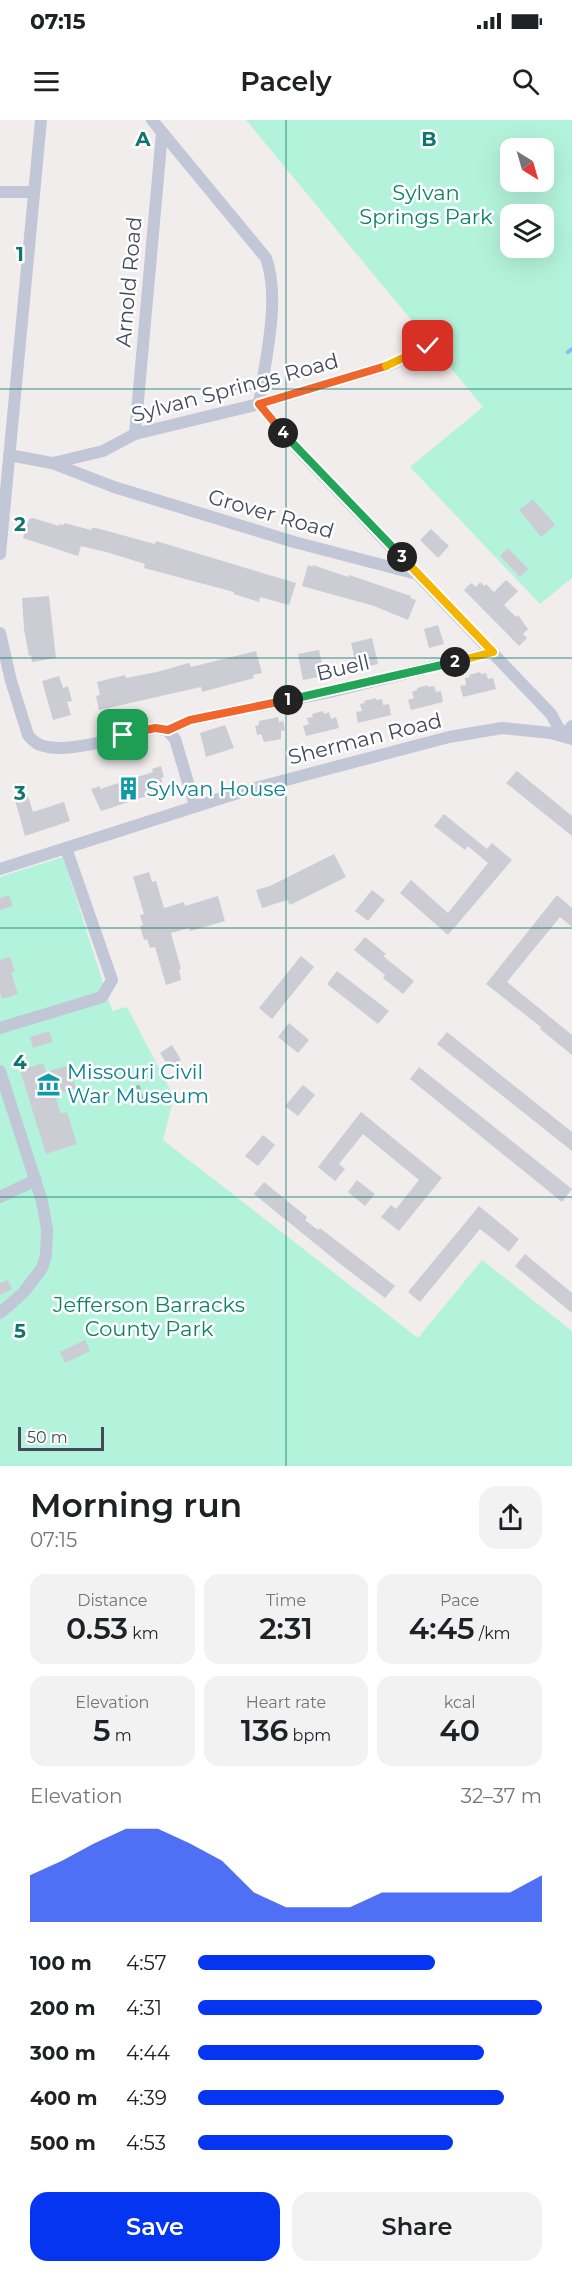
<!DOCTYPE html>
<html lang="en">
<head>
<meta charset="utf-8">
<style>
  :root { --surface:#fff; --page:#f2f2f2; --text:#202124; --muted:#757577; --accent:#0535f1 }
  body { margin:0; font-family:Montserrat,sans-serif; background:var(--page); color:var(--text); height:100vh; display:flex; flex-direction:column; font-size:22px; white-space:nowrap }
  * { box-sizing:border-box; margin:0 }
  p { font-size:20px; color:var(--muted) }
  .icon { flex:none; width:33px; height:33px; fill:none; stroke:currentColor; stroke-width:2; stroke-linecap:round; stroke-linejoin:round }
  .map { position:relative; height:1346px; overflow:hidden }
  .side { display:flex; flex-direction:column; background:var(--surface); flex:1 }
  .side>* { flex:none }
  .needle { width:39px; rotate:143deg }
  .buttons { position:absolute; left:500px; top:18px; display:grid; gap:12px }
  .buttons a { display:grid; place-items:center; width:54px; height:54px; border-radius:12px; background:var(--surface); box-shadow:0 6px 24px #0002; font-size:30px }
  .scale { position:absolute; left:18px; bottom:15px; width:86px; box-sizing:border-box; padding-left:6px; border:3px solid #434a5c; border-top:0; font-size:16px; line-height:21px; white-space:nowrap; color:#434a5c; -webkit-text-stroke:4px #fff; paint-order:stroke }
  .pin { position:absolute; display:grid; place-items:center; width:51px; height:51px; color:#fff; margin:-26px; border-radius:12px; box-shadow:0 3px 9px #0006 }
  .km { position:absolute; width:30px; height:30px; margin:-15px; border-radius:50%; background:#222; color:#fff; font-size:16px; line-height:30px; text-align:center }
  .round { display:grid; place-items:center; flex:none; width:63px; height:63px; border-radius:18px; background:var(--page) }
  .overview { display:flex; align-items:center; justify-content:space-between; height:102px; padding:0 30px }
  h1 { font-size:33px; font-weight:600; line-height:45px }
  .figures { display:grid; grid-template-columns:repeat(3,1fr); gap:9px; height:102px; padding:6px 30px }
  .figures div { display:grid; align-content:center; border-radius:15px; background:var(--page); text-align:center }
  .figures b { font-size:30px; font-weight:600 }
  .figures small { font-size:16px; font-weight:400 }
  .figures p { font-size:16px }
  .chart { height:168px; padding:12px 30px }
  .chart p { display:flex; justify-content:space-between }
  .chart svg { width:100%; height:108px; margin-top:6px; fill:var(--accent); opacity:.7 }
  .action { display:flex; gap:12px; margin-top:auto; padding:12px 30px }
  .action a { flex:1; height:69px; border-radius:18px; background:var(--accent); color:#fff; font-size:24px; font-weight:600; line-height:69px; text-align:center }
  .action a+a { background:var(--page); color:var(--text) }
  ul { padding:0 30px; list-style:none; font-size:20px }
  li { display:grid; grid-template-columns:96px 72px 1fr; align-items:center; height:45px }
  li i { height:15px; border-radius:8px; background:var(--accent) }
  .status { display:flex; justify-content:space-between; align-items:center; height:42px; padding:0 30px; background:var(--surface); direction:ltr }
  .status svg { height:16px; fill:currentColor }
  header { display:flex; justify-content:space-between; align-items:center; height:78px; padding:0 30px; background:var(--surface); font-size:27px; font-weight:600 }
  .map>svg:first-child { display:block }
</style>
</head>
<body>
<div class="status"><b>07:15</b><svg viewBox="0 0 49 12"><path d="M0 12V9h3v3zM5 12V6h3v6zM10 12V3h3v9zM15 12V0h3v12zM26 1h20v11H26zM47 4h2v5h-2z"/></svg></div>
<header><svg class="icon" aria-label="menu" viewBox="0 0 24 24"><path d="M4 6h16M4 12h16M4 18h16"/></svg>Pacely<svg class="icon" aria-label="search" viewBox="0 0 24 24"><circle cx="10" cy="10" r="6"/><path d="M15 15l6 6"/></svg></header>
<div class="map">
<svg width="572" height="1346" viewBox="0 0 572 1346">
  <rect width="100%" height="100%" fill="#f0edec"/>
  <g fill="#b4f3db" fill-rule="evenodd">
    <path d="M246 0H572V458L540 484 410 347 483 287ZM510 28H543V62H510ZM510 94H543V128H510Z"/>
    <polygon points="63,737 112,891 127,887 174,977 163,1020 418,1218 482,1140 572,1211 572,1346 0,1346 0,757"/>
  </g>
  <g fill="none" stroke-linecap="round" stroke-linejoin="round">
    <polyline stroke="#7cc0f5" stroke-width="4" points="568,232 572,229"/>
  </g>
  <g fill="#ccccd5">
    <polygon points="533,379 555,405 541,417 519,390"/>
    <polygon points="33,398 59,406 59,404 64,405 64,403 91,410 92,408 96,408 155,424 156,421 296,463 289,485 260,477 259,482 234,474 234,472 144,448 145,444 110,433 81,426 78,436 23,418 29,399"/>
    <polygon points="431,409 449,426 438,438 420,420"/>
    <polygon points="508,428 528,449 520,457 500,436"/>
    <polygon points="308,445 313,447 313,445 348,457 349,455 411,476 410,478 416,480 408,500 374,486 302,466"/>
    <polygon points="506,460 518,471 504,485 516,497 518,495 528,509 523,514 527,518 519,526 464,470 471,463 476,467 480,462 484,466 486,464 494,472"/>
    <polygon points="49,476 56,538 32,542 31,535 29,536 24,509 22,478"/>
    <polygon points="438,505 444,524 429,528 424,509"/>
    <polygon points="372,518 378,544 357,549 351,523"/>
    <polygon points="319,530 324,552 322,552 323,556 303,560 298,534"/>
    <polygon points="256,531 262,553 253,555 254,558 202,572 201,567 99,590 96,576 100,575 97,562 125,555 126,558 157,552 189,543 191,547"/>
    <polygon points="480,552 481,554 486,553 488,559 493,558 496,569 463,577 460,566 466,565 465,558 470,557 469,555"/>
    <polygon points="59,556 63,568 68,566 72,581 67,582 71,595 53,600 42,561"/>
    <polygon points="428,565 428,567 434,566 436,572 441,571 443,582 411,590 408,580 414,578 412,572 417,570 417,568"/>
    <polygon points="376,578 376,580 382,579 383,585 389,584 391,595 358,603 356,592 362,591 360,584 365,583 364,581"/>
    <polygon points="323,591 324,594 329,592 331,599 336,597 339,608 306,616 303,606 309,604 307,598 313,597 312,594"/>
    <polygon points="278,597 279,602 283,601 285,610 281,611 281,619 264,622 261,614 257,615 255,606 259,605 259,601"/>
    <polygon points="225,605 234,628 206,637 200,613"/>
    <polygon points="161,646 164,657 161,658 165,670 101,691 91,669 100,666 100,669 153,652 152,649"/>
    <polygon points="517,651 572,696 572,716 506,663"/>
    <polygon points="28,676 33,692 64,682 70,701 25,716 15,680"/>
    <polygon points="444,694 487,729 492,723 512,740 448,815 400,773 411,760 448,793 488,743 468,726 465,730 434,706"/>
    <polygon points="334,734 346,757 290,785 287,780 262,788 256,770 270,766"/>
    <polygon points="149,752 152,762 156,761 164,788 184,782 185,786 218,776 225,801 190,811 189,808 171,813 181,849 179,850 181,860 166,865 155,827 150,828 147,819 144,820 140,806 143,805 140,795 144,794 133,757"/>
    <polygon points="372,770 385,780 368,801 355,791"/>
    <polygon points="9,775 13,786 0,790 0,778"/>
    <polygon points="557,775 572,788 572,807 560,797 507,862 572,915 572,935 540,909 541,907 486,864"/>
    <polygon points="365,817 386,834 383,836 414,861 403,874 383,858 385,855 354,830"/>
    <polygon points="301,836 314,847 272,899 259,888"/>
    <polygon points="10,837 15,851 11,852 18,874 2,879 0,872 0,840"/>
    <polygon points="337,851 389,891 378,904 327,864"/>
    <polygon points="289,903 309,920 298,933 278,917"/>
    <polygon points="49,911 53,922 33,928 30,917"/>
    <polygon points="447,912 572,1012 572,1031 437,924"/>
    <polygon points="172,925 181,940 169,947 160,933"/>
    <polygon points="43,943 46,952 69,945 76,968 55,975 61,994 67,992 77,1024 46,1034 20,950"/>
    <polygon points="419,947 572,1069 562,1082 410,959"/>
    <polygon points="303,965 315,975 298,996 285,986"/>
    <polygon points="361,992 442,1058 399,1111 381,1097 391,1085 396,1089 419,1060 363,1014 339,1044 345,1049 335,1061 318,1047"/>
    <polygon points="263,1015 275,1025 258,1046 245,1036"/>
    <polygon points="357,1060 375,1074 365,1086 348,1072"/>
    <polygon points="264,1062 307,1097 305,1100 318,1110 320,1108 395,1166 385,1178 339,1143 254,1074"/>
    <polygon points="479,1086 519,1119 509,1132 480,1109 420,1182 408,1172"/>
    <polygon points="525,1134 572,1173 572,1193 515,1146"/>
    <polygon points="8,1160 12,1169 0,1175 0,1163"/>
    <polygon points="85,1220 90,1231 65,1243 60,1232"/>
  </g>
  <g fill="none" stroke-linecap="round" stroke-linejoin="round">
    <g stroke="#c1c7d6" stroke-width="12">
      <path d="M152 0 266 138C281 180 265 239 259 284L288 319 416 453"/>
      <polyline points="0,72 34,72"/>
      <polyline points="135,314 162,13"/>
      <polyline points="9,335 52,343 114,367 294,422 417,454 551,594 563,616 572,606"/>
      <polyline points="53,343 103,331 135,314 259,284 390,245 428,226"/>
      <polyline points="0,434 41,0"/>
      <path d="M0 513 11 561 28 615C33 622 39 626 48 627 75 632 127 615 155 608L168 611"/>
      <polyline points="168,611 190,600 334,571 493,532"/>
      <polyline points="168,611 175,619 195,686"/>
      <polyline points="0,749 244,671 449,617 502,608 551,613 572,619"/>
      <polyline points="0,908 102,877 112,860 66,728"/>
      <polyline points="0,951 42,1081 47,1109 46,1136 42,1148 23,1173 0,1193"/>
      <polyline points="0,1077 36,1060"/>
    </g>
    <polyline stroke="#aeafb8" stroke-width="4" points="138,967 143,983"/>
  </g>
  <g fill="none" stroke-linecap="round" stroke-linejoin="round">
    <defs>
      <polyline id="split-1" points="123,615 155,608 168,610 190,600 288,580"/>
      <polyline id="split-2" points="288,580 455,542"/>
      <polyline id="split-3" points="402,437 493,532 455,542"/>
      <polyline id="split-4" points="283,313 402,437"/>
      <polyline id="split-5" points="283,313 259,284 386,246"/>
      <polyline id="split-6" points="386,246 428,226"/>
    </defs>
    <use href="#split-1" stroke="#fff" stroke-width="12"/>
    <use href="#split-2" stroke="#fff" stroke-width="12"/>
    <use href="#split-3" stroke="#fff" stroke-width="12"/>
    <use href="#split-4" stroke="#fff" stroke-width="12"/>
    <use href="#split-5" stroke="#fff" stroke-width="12"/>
    <use href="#split-6" stroke="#fff" stroke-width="12"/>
    <use href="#split-1" stroke="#f0652b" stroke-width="8"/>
    <use href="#split-2" stroke="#22a559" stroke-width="8"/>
    <use href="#split-3" stroke="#f5b400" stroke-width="8"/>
    <use href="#split-4" stroke="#22a559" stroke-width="8"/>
    <use href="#split-5" stroke="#f0652b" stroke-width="8"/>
    <use href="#split-6" stroke="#f5b400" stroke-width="8"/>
  </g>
  <path fill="none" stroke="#0f766e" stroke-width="1.5" stroke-opacity="0.55" d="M286 0V1346M0 269H572M0 538H572M0 808H572M0 1077H572"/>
  <defs>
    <symbol id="building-bare" viewBox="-9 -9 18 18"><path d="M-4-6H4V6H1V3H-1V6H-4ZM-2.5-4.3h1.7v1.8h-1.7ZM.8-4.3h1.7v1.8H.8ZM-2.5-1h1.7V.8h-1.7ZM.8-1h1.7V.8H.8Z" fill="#0f9aa8" stroke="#fff" stroke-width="2.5" paint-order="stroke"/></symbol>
    <symbol id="museum-bare" viewBox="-9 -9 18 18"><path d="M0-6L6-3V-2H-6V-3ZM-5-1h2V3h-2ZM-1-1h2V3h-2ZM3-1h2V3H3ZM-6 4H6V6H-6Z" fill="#0f9aa8" stroke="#fff" stroke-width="2.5" paint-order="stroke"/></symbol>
  </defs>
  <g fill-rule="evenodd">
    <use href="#building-bare" x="112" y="652" width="33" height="33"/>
    <use href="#museum-bare" x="32" y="948" width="33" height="33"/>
  </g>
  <g text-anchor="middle" stroke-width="5" stroke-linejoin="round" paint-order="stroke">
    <g font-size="21" fill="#0c8464" stroke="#fff">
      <text x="426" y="80">Sylvan<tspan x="426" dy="24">Springs Park</tspan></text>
      <text x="149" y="1192">Jefferson Barracks<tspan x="149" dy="24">County Park</tspan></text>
    </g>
    <g font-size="21" fill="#434a5c" stroke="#fff">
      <text transform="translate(129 162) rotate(-85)" y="7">Arnold Road</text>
      <text transform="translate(235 268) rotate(-15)" y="7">Sylvan Springs Road</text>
      <text transform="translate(271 394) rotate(16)" y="7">Grover Road</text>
      <text transform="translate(343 548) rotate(-13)" y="7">Buell</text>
      <text transform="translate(365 619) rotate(-14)" y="7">Sherman Road</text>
    </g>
    <g font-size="21" fill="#0d838f" stroke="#fff" text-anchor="start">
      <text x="146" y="676">Sylvan House</text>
      <text x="67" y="959">Missouri Civil<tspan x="67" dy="24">War Museum</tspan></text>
    </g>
  </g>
  <g font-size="20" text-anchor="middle" font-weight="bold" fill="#0f766e" stroke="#fff" stroke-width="5" stroke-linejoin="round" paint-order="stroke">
    <text x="143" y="26">A</text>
    <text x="429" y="26">B</text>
    <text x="20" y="141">1</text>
    <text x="20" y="411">2</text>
    <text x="20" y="680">3</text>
    <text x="20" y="949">4</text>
    <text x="20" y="1218">5</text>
  </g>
</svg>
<div class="buttons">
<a><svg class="needle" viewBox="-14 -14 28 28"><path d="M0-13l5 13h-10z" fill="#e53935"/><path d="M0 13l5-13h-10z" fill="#757577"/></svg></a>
<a><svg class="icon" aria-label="layers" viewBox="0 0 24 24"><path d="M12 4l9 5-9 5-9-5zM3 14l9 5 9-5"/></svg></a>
</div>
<div class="scale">50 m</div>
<div class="pin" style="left:123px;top:615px;background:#1e9e55"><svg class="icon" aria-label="arrive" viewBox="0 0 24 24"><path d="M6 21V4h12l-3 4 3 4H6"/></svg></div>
<div class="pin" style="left:428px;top:226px;background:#d93025"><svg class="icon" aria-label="check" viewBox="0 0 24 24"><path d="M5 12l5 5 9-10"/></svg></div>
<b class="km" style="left:288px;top:580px">1</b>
<b class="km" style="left:455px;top:542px">2</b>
<b class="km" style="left:402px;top:437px">3</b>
<b class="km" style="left:283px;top:313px">4</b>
</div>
<section class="side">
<div class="overview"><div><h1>Morning run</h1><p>07:15</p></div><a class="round"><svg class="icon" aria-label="share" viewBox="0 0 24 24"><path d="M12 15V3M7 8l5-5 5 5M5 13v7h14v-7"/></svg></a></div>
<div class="figures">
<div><p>Distance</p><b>0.53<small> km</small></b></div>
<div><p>Time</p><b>2:31</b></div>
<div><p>Pace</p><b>4:45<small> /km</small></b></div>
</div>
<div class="figures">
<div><p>Elevation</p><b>5<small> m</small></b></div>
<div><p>Heart rate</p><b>136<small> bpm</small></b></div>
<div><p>kcal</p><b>40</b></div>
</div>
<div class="chart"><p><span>Elevation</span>32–37 m</p>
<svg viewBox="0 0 160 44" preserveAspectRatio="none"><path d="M0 44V25L10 19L20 12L30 6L40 6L50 12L60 19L70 32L80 38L90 38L100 38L110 32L120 32L130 32L140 32L150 32L160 25V44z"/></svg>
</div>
<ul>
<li><b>100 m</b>4:57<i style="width:69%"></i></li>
<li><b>200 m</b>4:31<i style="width:100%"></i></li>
<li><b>300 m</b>4:44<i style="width:83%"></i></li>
<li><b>400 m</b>4:39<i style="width:89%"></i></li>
<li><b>500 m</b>4:53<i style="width:74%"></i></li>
</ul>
<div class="action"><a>Save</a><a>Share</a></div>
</section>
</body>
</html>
